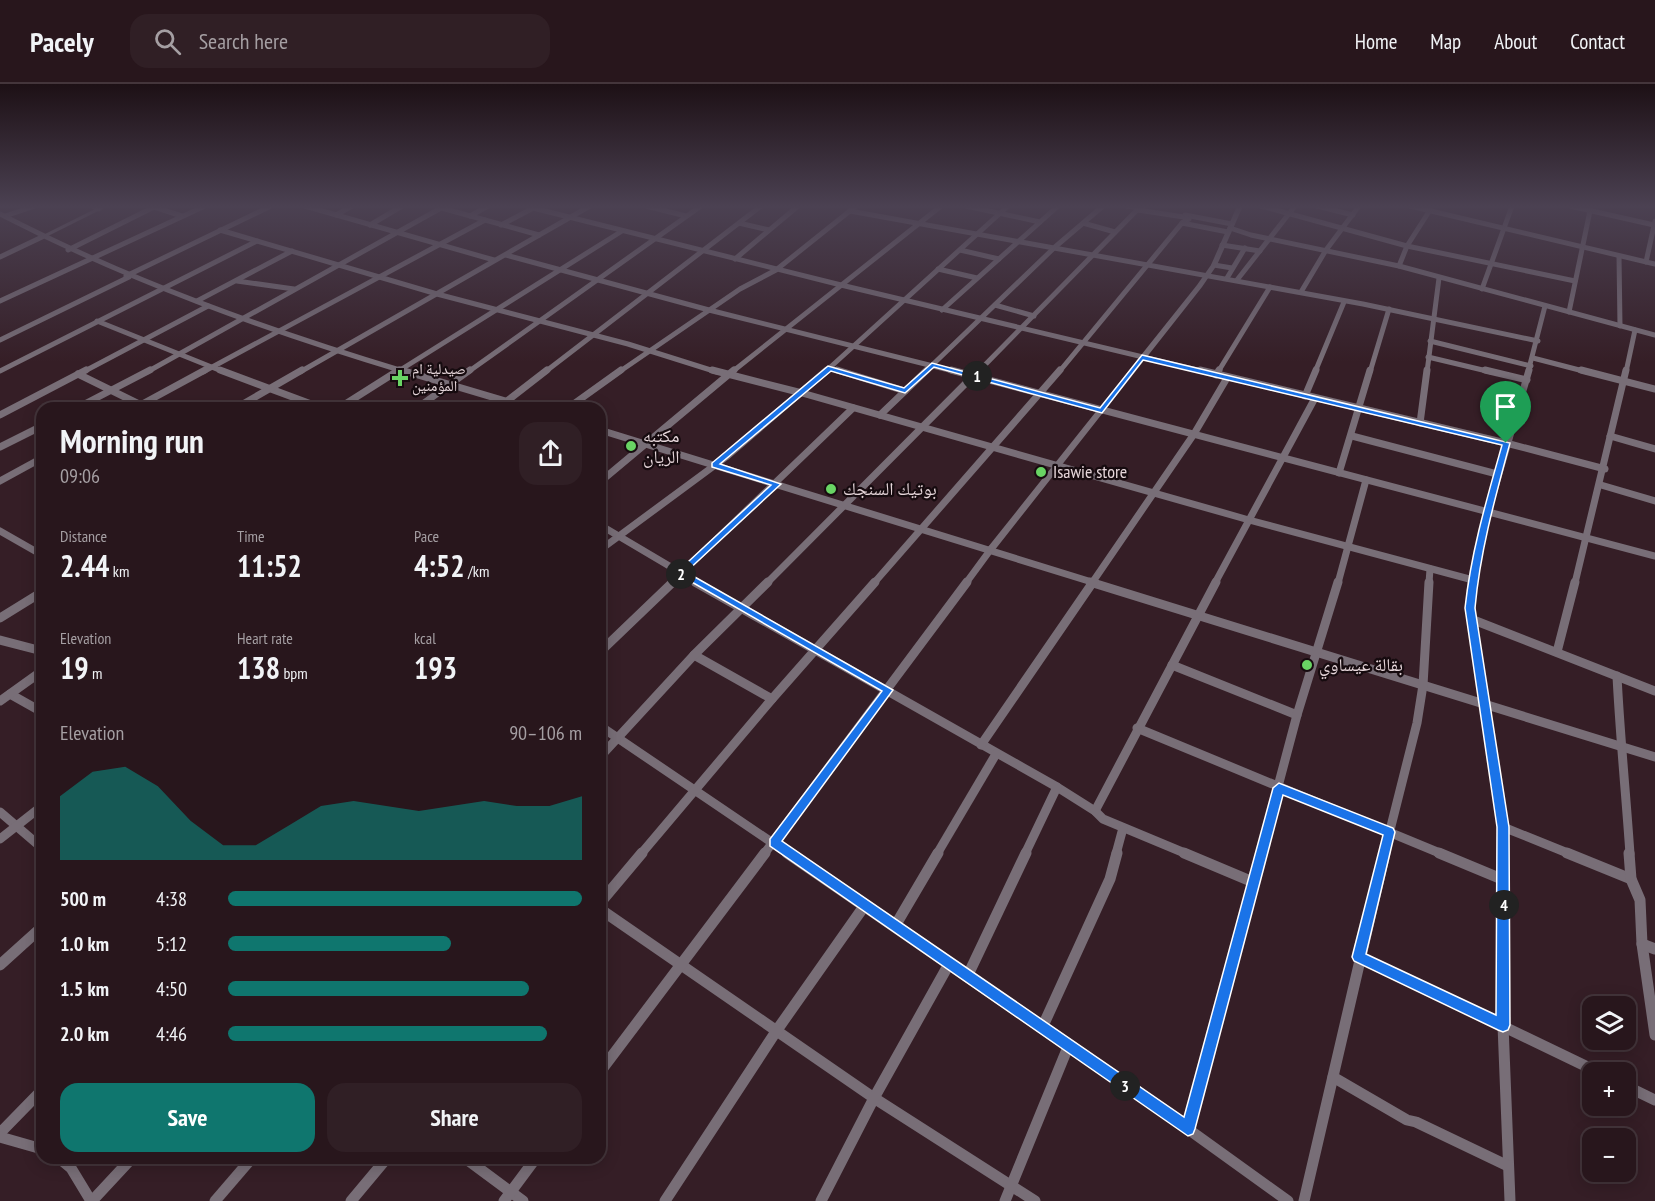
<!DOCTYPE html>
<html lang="en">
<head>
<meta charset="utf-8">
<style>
  :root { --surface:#28161c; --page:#301f25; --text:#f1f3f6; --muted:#a59fa3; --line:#44353b; --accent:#0f766e }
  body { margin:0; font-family:"PT Sans Narrow","Noto Naskh Arabic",sans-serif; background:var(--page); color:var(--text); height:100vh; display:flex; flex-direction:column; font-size:22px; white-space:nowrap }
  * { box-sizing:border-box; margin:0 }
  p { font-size:20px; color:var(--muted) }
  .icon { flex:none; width:33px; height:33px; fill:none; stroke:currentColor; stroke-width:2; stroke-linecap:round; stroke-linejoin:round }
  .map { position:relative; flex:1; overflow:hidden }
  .side { position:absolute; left:36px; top:318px; width:570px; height:762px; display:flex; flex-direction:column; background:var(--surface); border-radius:18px; box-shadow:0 3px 15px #0003,0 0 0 2px var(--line) }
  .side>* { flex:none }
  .buttons { position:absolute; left:1582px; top:912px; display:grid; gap:12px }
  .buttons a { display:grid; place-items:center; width:54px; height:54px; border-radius:12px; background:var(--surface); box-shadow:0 3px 15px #0003,0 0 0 2px var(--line); font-size:30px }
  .pin { position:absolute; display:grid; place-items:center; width:51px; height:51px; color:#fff; margin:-62px -26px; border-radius:50% 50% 50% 0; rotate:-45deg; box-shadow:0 0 6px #0007 }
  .pin .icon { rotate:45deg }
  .km { position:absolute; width:30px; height:30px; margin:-15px; border-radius:50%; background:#222; color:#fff; font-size:16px; line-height:30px; text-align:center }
  .round { display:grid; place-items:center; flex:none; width:63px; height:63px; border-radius:18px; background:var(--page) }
  .head { display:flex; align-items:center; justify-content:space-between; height:102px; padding:0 24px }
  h1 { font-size:33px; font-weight:700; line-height:45px }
  .stats { display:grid; grid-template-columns:repeat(3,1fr); gap:9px; height:102px; padding:6px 24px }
  .stats div { display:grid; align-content:center }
  .stats b { font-size:30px; font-weight:700 }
  .stats small { font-size:16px; font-weight:400 }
  .stats p { font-size:16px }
  .chart { height:168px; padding:12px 24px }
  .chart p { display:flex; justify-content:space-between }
  .chart svg { width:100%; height:108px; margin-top:6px; fill:var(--accent); opacity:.7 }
  .action { display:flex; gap:12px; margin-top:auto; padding:12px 24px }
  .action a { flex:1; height:69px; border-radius:18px; background:var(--accent); color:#fff; font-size:24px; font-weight:700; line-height:69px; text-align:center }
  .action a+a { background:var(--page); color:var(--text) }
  ul { padding:0 24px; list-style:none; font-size:20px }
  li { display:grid; grid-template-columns:96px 72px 1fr; align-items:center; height:45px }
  li i { height:15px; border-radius:8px; background:var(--accent) }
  header { display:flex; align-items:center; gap:36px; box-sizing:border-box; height:84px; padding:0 30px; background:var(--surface); border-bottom:2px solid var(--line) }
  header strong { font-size:28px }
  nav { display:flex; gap:33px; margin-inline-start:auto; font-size:21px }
  .search { width:420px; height:54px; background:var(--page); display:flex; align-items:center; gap:15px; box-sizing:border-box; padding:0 21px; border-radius:18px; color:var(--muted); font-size:22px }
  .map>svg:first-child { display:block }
</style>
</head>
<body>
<header>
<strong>Pacely</strong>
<div class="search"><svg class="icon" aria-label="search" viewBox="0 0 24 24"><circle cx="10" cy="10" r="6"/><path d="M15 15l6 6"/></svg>Search here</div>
<nav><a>Home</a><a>Map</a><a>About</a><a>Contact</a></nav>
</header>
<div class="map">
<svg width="1655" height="1117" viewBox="0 0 1655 1117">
  <rect width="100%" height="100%" fill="#351e26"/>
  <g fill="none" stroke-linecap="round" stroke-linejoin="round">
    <g stroke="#786e77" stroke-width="5">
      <polyline points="93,122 99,125"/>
      <polyline points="305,122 494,176"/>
      <polyline points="646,122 686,132"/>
      <polyline points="966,122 1040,138"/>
      <polyline points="1127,122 1143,124"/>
      <polyline points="1261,122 1407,162 1575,197"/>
      <polyline points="1317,122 1353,131"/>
      <polyline points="1410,122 1655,180"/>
      <polyline points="1570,122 1654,141"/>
      <polyline points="154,123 182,132"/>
      <polyline points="438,123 539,151"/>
      <polyline points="533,124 841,201 1206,288"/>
      <polyline points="1138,126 1184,133 1189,135 1182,139 1228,148"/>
      <polyline points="850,127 1363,220 1538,257"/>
      <path d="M0 130C130 197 266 246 406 288"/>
      <polyline points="336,131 352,122"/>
      <polyline points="1185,131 1232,140"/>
      <polyline points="5,132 35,122"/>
      <polyline points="470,132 488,122"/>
      <polyline points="739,139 769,146"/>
      <polyline points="1083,139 1115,148"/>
      <polyline points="370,141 402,122"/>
      <polyline points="501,141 537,122"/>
      <polyline points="1230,144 1251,151 1399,182 1655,251"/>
      <polyline points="220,146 437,210 628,260 717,288"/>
      <polyline points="1222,161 1260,167"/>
      <polyline points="68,166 156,122"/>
      <polyline points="960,166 999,175"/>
      <polyline points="506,171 709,226 957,288"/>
      <polyline points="1619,172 1620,242"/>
      <polyline points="0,173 42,153"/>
      <polyline points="735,175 798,122"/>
      <polyline points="1646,178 1655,137"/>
      <polyline points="1214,181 1232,184"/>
      <polyline points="1399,182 1407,162 1430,126"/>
      <polyline points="938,185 977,194"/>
      <polyline points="126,192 271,122"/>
      <polyline points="1227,194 1245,164"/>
      <polyline points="1237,196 1295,122"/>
      <polyline points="237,197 294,205"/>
      <polyline points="1482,205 1512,122"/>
      <polyline points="1301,208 1326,166 1359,122"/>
      <polyline points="0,217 205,122"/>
      <polyline points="197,217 292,167"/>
      <polyline points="995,221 1034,232"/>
      <polyline points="942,226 1058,122"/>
      <polyline points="1569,228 1591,122"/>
      <polyline points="97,237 224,288"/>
      <polyline points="0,256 129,193"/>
      <polyline points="1430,257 1531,282"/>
      <polyline points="1428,273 1491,288"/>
      <polyline points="1533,274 1587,288"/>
      <polyline points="830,284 842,288"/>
      <polyline points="0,287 257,157"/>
      <polyline points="83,288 208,222"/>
      <polyline points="147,288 441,124"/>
      <polyline points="203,288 485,136"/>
      <polyline points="300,288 590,122"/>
      <polyline points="397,288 622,147"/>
      <polyline points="468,288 701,122"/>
      <polyline points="545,288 761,122"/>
      <polyline points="619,288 740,205 776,186 856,122"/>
      <polyline points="732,288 941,122"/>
      <polyline points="825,288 1008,122"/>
      <polyline points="925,288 1055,163 1103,122"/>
      <polyline points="978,288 1139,124"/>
      <polyline points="1059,288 1182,139"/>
      <polyline points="1218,288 1270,203"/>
      <polyline points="1315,288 1344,218"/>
      <polyline points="1370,288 1389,225"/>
      <polyline points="1427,288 1439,194"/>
      <polyline points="1528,288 1545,222"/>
      <polyline points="1626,288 1635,246"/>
    </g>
    <g stroke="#786e77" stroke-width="7">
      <polyline points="220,286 322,324"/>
      <polyline points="401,286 529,324"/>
      <polyline points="712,286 802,309 1249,436 1473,496"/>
      <polyline points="837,286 905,307"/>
      <polyline points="951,286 1655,472"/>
      <polyline points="1200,286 1506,359 1605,385"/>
      <polyline points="1485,286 1527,296"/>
      <polyline points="1581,286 1655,305"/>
      <polyline points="78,290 141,321"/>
      <polyline points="1216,291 1219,286"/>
      <polyline points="1305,312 1316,286"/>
      <polyline points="77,324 150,286"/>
      <polyline points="135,324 205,286"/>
      <polyline points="236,324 302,286"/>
      <polyline points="339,324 399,286"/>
      <polyline points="417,324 470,286"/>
      <polyline points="498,324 547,286"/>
      <polyline points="568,324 621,286"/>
      <polyline points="0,331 86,286"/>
      <polyline points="880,331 927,286"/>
      <polyline points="1420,339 1427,286"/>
      <polyline points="600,346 1095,499"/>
      <polyline points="1352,352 1497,390"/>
      <polyline points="1610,352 1655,365"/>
      <polyline points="0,363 42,342"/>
      <polyline points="1339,389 1370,286"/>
      <polyline points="0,397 42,374"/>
      <polyline points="600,398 734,286"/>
      <polyline points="1601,401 1655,417"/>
      <polyline points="600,441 698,499"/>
      <polyline points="0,447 42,471"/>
      <polyline points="600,466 726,373 827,286"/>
      <polyline points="671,499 853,324"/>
      <polyline points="767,499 979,286"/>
      <polyline points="874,499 1060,286"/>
      <polyline points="966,499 991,465"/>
      <polyline points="1092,499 1194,350 1227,294"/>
      <polyline points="1215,499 1315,314"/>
      <polyline points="1338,499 1366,396"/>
      <polyline points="1429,499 1430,485"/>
      <polyline points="1472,499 1489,424 1529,286"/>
      <polyline points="1575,499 1626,286"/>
    </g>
    <g stroke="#786e77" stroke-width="9">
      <polyline points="695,498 1057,703 1095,727 1103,735 1187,770"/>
      <polyline points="1090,498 1655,673"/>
      <polyline points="1472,498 1471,535 1503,743 1503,770"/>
      <polyline points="0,534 42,508"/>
      <polyline points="1471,535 1655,607"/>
      <polyline points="0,556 42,567"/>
      <polyline points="600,568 673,498"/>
      <polyline points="1557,568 1575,498"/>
      <polyline points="694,571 772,615"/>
      <polyline points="1172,581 1297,631"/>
      <path d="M1617 592C1620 652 1626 711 1630 770"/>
      <polyline points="10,610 42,628"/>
      <polyline points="0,617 42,587"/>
      <polyline points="600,642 789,770"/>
      <polyline points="1137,644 1442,770"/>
      <polyline points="981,661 1093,498"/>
      <polyline points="600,673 694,571 768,498"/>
      <polyline points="1095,727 1216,498"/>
      <polyline points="0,728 42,764"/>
      <polyline points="1503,743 1570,770"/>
      <polyline points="0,755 42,722"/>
      <polyline points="641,770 772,615 875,498"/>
      <polyline points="764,770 967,498"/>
      <polyline points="937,770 996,670"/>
      <polyline points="1025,770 1057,703"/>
      <polyline points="1116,770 1123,744"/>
      <polyline points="1260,770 1297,631 1338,498"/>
      <polyline points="1384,770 1417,639 1423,601 1429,498"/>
    </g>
    <g stroke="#786e77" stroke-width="11">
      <polyline points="787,769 1188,1045 1288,1117"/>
      <polyline points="1184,769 1253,798"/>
      <polyline points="1439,769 1504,796"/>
      <polyline points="1503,769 1503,941 1510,1117"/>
      <polyline points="1567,769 1631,795"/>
      <polyline points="1629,769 1631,795 1640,816 1642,860 1655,951"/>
      <polyline points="600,819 642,769"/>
      <polyline points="600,825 874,1014 1035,1117"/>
      <polyline points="895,842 938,769"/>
      <polyline points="1642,860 1655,865"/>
      <polyline points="1359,873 1598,988"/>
      <polyline points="0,881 42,843"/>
      <polyline points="967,893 1026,769"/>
      <polyline points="1042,944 1110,795 1117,769"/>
      <polyline points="600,988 765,769"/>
      <polyline points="1333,993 1407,1036 1416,1038 1508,1082"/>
      <polyline points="1626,1002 1655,1016"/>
      <polyline points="1188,1045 1261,769"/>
      <polyline points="0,1049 42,1006"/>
      <polyline points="0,1053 42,1065"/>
      <polyline points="59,1074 71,1084 91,1117"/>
      <polyline points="465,1074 523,1117"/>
      <polyline points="92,1117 132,1074"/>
      <polyline points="215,1117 252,1074"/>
      <polyline points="351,1117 387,1074"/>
      <polyline points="504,1117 536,1074"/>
      <polyline points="665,1117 777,946 865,821"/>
      <polyline points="821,1117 874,1014 949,880"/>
      <polyline points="1005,1117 1068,963"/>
      <polyline points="1304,1117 1385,769"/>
    </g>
    <g fill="#786e77" fill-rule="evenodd">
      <polygon points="101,122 108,122 44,154 39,153"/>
      <polygon points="1237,122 1243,122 1217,181 1202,203 994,467 988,467 986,465 988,463 1197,201 1211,181"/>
    </g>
  </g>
  <linearGradient id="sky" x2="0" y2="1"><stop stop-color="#1d1015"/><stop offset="0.44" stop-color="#4b4152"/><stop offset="1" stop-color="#4b4152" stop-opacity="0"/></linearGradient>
  <rect width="1655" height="278" fill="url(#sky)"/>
  <path fill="#1a73e8" stroke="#fff" stroke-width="1.5" fill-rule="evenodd" d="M1142 271 1510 359C1495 414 1480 468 1475 524L1509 743 1510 941 1508 946 1503 948 1498 946 1354 877 1352 873 1383 751 1283 711 1195 1045 1193 1050 1188 1052 770 762V755L882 607 676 489 771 401 712 383V379L828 282 904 304 932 279 1100 324ZM1143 276 1502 361C1487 414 1471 468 1465 524L1497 743 1496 931 1366 870 1395 748 1393 744 1279 699 1273 704 1184 1033 782 757 893 606 686 488 781 400 720 380 831 287 905 309 934 283 1102 329Z"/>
  <g fill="#69d464" stroke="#160b0f" stroke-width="2">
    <path d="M397 285h6v6h6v6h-6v6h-6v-6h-6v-6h6z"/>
    <circle cx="631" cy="362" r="6"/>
    <circle cx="1041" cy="388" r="6"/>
    <circle cx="831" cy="405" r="6"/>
    <circle cx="1307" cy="581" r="6"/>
  </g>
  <g text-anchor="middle" stroke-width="4.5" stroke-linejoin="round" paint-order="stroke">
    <g font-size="15" fill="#e6d6da" stroke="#160b0f" text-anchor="start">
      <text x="412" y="290">صيدلية ام<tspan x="412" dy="17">المؤمنين</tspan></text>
    </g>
    <g font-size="18" fill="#e6d6da" stroke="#160b0f" text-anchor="start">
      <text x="643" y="358">مكتبه<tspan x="643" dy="21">الريان</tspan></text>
      <text x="1053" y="394">Isawie store</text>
      <text x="843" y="411">بوتيك السنجك</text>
      <text x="1319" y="587">بقالة عيساوي</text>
    </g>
  </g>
</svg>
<div class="buttons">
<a><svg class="icon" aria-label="layers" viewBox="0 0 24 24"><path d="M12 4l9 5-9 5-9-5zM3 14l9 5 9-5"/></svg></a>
<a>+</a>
<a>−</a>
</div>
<div class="pin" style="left:1506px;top:359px;background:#1e9e55"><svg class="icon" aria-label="arrive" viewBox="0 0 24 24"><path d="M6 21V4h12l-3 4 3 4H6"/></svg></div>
<b class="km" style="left:977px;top:292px">1</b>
<b class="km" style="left:681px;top:490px">2</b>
<b class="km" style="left:1125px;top:1002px">3</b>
<b class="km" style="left:1504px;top:821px">4</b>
<section class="side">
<div class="head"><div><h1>Morning run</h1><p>09:06</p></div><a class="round"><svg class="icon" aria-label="share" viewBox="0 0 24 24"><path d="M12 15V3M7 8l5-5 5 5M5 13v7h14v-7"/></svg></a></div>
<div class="stats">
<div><p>Distance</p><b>2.44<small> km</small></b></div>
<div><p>Time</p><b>11:52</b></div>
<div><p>Pace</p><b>4:52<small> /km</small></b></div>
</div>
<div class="stats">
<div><p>Elevation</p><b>19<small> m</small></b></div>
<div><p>Heart rate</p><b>138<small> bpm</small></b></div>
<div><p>kcal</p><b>193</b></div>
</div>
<div class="chart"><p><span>Elevation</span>90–106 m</p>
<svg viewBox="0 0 160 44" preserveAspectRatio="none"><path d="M0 44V18L10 8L20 6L30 14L40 28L50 38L60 38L70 30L80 22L90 20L100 22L110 24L120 22L130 20L140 22L150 22L160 18V44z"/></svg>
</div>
<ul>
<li><b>500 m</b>4:38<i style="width:100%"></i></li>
<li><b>1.0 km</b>5:12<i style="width:63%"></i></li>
<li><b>1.5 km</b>4:50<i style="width:85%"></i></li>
<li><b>2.0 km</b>4:46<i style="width:90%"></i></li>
</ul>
<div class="action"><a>Save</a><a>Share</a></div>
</section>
</div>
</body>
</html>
